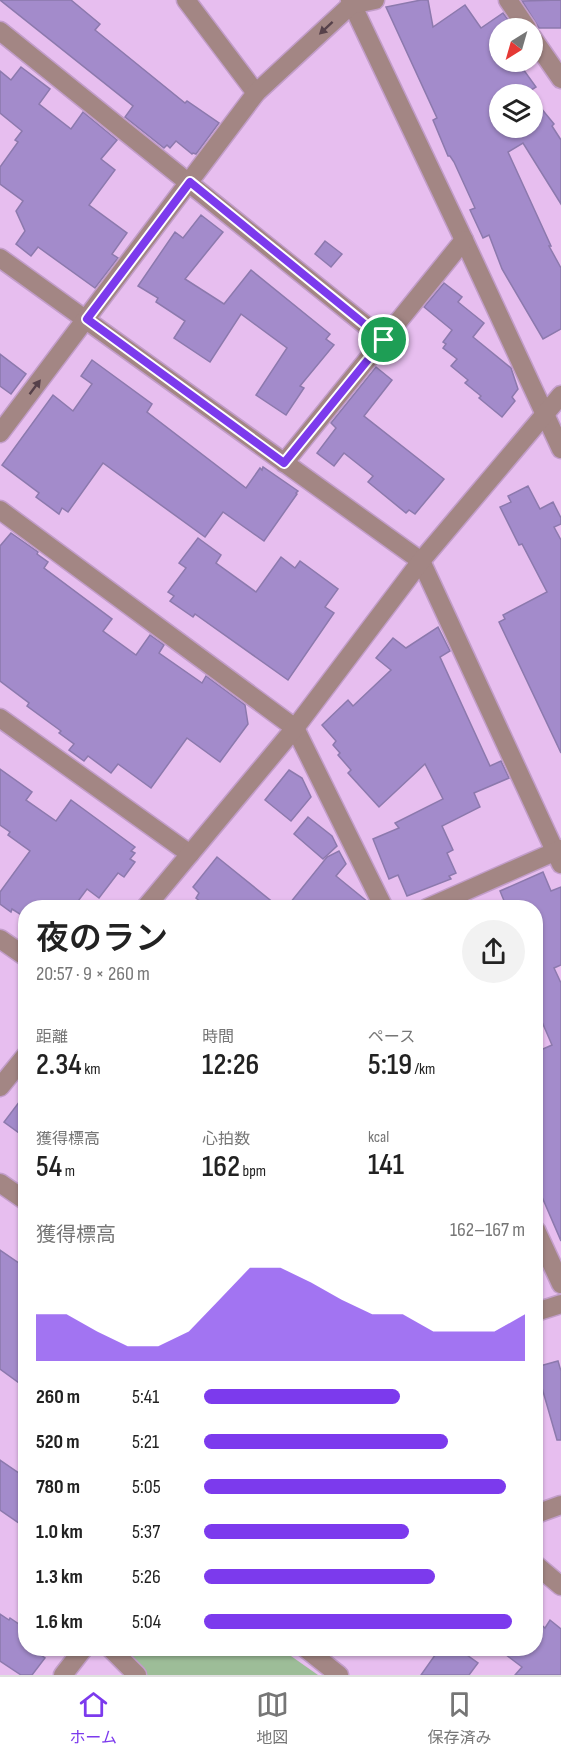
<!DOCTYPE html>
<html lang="ja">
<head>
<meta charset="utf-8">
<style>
  :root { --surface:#fff; --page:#f2f2f2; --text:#222; --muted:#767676; --line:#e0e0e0; --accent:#7c3aed }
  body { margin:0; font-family:"Sofia Sans Condensed","Noto Sans JP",sans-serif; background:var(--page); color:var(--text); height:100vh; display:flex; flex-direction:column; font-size:22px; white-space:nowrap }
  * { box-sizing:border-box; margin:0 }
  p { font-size:20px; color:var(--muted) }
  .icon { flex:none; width:33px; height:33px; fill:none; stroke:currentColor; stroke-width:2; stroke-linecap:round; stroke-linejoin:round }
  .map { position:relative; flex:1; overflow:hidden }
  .side { position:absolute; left:18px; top:900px; width:525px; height:756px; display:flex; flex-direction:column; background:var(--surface); border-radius:24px; box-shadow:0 2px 4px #0004 }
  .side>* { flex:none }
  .needle { width:39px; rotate:217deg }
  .buttons { position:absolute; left:489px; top:18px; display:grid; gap:12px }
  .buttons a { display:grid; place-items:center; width:54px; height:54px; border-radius:50%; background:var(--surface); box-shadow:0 2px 4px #0004; font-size:30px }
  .pin { position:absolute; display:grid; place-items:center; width:51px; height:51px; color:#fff; margin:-26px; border:3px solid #fff; border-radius:50%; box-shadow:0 2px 6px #0007 }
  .round { display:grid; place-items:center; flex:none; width:63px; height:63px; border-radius:32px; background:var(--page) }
  .overview { display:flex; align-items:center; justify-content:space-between; height:102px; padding:0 18px }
  h1 { font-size:33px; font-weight:600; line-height:45px }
  .metrics { display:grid; grid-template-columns:repeat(3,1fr); gap:9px; height:102px; padding:6px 18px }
  .metrics div { display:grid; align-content:center }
  .metrics b { font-size:30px; font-weight:600 }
  .metrics small { font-size:16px; font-weight:400 }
  .metrics p { font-size:16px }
  .chart { height:168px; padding:12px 18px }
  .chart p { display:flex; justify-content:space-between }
  .chart svg { width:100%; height:108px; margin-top:6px; fill:var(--accent); opacity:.7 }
  ul { padding:0 18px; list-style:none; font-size:20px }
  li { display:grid; grid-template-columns:96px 72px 1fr; align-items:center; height:45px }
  li i { height:15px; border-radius:8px; background:var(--accent) }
  .dock { display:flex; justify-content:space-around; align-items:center; height:84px; border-top:2px solid var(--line); background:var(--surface); font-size:16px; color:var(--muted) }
  .dock a { display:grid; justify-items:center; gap:3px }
  .dock .selected { color:var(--accent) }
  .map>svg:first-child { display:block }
</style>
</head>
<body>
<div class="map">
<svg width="561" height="1675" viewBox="0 0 561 1675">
  <rect width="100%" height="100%" fill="#e7beef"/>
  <polygon fill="#9dbd98" points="115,1649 281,1649 318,1675 143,1675"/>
  <g fill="#a38bcb" stroke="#8c79ad" stroke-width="1.5">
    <polygon points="0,0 71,0 100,24 95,30 185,103 187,101 219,123 196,154 193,153 192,154 176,141 170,148 167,145 164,148 125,117 133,106"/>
    <polygon points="421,0 428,0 433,27 465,5 481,28 503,13 514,28 500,28 500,62 518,62 536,87 525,94 500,94 500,128 532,128 532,97 554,124 552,126 561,140 561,204 523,143 508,152 551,246 549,246 561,268 561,329 543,339 502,269 489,235 483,238 470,210 475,208 454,162 450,156 448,156 433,120 437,118 386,7"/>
    <polygon points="561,0 561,28 539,28 522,1"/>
    <polygon points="21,67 50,89 39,104 71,129 83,112 117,140 101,159 115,170 89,205 127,233 112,254 118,258 95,288 38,247 31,256 16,244 25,231 16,211 23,201 0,184 0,167 18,142 15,140 22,131 0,113 0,71 11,80"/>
    <polygon points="201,215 223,232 185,279 224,304 251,270 330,334 326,339 334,345 300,386 304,388 286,415 256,395 287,348 241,314 210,362 174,338 185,321 156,302 158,298 138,286 175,232 183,238"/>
    <polygon points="325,241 342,254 331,267 315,254"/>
    <polygon points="444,283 462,297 458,302 484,323 473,337 511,368 518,389 512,397 515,401 502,417 479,398 481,396 465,383 468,380 451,366 457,359 443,348 446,344 443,342 452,330 424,307"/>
    <polygon points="0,354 26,374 11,394 0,386"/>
    <polygon points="92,360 152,404 147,412 246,488 260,468 262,470 263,467 298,491 296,493 297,494 264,541 223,512 205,537 103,463 68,512 62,508 59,514 36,497 39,493 2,465 53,395 73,411 92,384 81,376"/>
    <polygon points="376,367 392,380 364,416 444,479 415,514 409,510 406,513 368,482 373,476 344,453 334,466 317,453 336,428 331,423"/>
    <polygon points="528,486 540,509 553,502 561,518 561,524 554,527 561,540 561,753 499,622 505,619 503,615 547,592 522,544 519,545 500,507 511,502 508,496"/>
    <polygon points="11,533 38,552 37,554 48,562 44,568 112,619 103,631 136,655 150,635 164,645 159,653 202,683 206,676 245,705 248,724 220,762 187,738 151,788 118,764 111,773 88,756 84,761 69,750 74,744 59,733 61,731 27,706 29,703 0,681 0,546"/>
    <polygon points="198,538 221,555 216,563 256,592 281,557 295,568 300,561 338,589 325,607 334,613 288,680 195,614 193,617 170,601 174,596 168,592 186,568 179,563"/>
    <polygon points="438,627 450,651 440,657 490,766 501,761 509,778 474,793 480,807 442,826 453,850 447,853 456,873 449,876 451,879 407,896 398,875 389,879 373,839 399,828 395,823 443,799 425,764 379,807 348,773 351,770 338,755 340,753 333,745 336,741 322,725 348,700 353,706 391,670 376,658 393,638 406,648"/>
    <polygon points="0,769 32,792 26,800 56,821 71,800 135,847 131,851 135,853 130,859 135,862 124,877 118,873 99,898 87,889 73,908 26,908 26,918 12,909 11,912 0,904 0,892 30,851 8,835 10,832 0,825"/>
    <polygon points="289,770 302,778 311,797 291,821 265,800"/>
    <polygon points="308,817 332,836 337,846 323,859 294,834"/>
    <polygon points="339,851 346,864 336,876 369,903 371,908 286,908 327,857"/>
    <polygon points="217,857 280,908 208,908 196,898 199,893 193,887"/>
    <polygon points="543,872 551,891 561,887 561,965 554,968 561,983 561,1241 536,1183 536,1052 552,1045 536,1008 536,908 507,908 500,891"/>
    <polygon points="26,1093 26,1138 4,1122"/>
    <polygon points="0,1250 26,1268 26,1388 0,1369"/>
    <polygon points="558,1361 561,1371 561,1440 557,1440 536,1367"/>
    <polygon points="0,1460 26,1478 26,1528 0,1510"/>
    <polygon points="0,1614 9,1620 10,1618 26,1629 26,1648 31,1648 45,1658 32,1675 21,1675 0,1661"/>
    <polygon points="536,1620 545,1628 550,1620 561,1629 561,1675 515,1675 522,1667 497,1648 536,1648"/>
    <polygon points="440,1648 457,1648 478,1663 469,1675 421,1675"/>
  </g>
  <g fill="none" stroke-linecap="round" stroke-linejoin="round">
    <defs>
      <g id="minor">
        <polyline points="186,0 256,93"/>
        <polyline points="350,0 464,240 561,449"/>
        <polyline points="508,0 527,28"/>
        <polyline points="0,31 384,340"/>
        <polyline points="532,37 561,79"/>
        <polyline points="0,258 421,561 561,864"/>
        <polyline points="0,433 256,93 351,5 375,0"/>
        <polyline points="284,463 464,240"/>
        <polyline points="0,510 295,728 384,908"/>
        <polyline points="0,718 190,854"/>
        <polyline points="145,908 295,728 421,561 561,395"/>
        <polyline points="427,908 561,849"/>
        <polyline points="0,939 26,957"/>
        <polyline points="0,1087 26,1055"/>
        <polyline points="0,1183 26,1201"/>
        <polyline points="536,1230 561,1284"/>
        <polyline points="536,1312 561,1304"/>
        <polyline points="536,1514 561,1505"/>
        <polyline points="536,1565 561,1586"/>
        <polyline points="110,1648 137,1675"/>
        <polyline points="305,1648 339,1675"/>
        <polyline points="63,1675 84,1648"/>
      </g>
    </defs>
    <use href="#minor" stroke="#c29dc9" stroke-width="21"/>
    <use href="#minor" stroke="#a38684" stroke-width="18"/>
  </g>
  <defs><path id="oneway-solid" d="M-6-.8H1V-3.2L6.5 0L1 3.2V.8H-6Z" transform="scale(1.5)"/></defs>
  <g fill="#56414a">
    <use href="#oneway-solid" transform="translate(326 28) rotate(137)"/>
    <use href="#oneway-solid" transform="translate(35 387) rotate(-53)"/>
  </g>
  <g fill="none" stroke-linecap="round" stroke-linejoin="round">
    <defs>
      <polygon id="route" points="190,182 384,340 284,463 87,319"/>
    </defs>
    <use href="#route" stroke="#fff" stroke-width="12"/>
    <use href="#route" stroke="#7c3aed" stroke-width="8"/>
  </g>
</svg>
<div class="buttons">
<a><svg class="needle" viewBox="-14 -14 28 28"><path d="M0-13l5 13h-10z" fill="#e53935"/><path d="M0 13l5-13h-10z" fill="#767676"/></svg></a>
<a><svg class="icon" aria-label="layers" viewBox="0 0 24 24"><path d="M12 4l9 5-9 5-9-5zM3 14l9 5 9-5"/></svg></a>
</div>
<div class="pin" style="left:384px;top:340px;background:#1e9e55"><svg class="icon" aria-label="arrive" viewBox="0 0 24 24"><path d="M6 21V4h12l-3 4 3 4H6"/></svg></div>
<section class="side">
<div class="overview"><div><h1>夜のラン</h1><p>20:57 · 9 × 260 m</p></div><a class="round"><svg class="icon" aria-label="share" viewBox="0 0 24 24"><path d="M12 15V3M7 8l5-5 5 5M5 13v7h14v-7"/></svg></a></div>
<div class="metrics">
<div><p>距離</p><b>2.34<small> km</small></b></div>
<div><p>時間</p><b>12:26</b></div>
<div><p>ペース</p><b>5:19<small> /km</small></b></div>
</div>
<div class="metrics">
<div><p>獲得標高</p><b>54<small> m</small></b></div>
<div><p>心拍数</p><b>162<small> bpm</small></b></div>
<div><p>kcal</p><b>141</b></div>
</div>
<div class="chart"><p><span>獲得標高</span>162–167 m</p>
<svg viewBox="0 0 160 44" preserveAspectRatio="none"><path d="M0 44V25L10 25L20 32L30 38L40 38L50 32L60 19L70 6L80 6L90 12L100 19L110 25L120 25L130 32L140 32L150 32L160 25V44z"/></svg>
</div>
<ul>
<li><b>260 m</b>5:41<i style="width:61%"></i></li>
<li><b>520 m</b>5:21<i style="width:76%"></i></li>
<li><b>780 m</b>5:05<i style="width:94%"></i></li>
<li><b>1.0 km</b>5:37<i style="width:64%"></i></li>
<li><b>1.3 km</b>5:26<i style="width:72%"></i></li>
<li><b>1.6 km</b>5:04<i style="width:96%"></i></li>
</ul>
</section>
</div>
<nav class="dock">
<a class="selected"><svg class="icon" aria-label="home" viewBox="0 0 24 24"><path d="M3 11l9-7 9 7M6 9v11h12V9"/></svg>ホーム</a>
<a><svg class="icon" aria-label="map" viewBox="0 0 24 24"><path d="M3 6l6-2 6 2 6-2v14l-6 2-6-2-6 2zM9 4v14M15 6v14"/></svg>地図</a>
<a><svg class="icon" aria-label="saved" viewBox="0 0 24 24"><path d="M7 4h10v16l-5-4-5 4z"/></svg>保存済み</a>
</nav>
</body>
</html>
